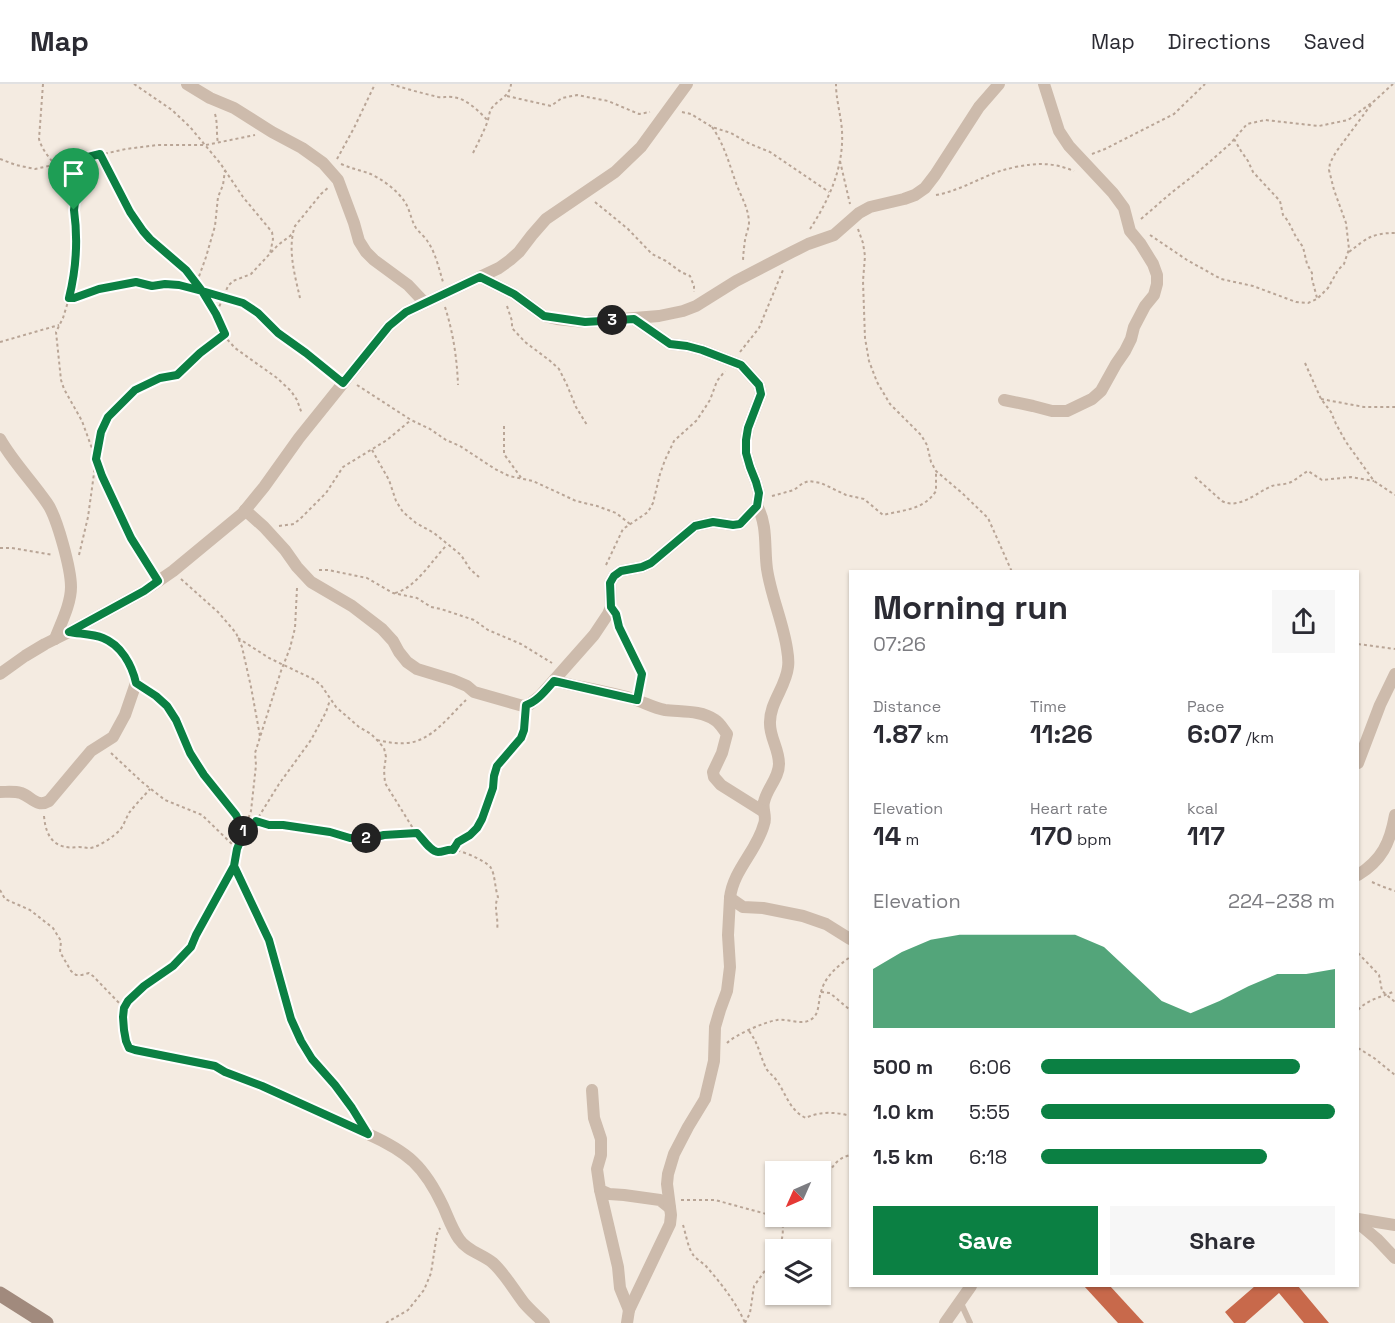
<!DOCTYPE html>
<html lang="en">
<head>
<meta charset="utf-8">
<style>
  :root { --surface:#fff; --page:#f7f7f7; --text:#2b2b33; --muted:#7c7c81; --line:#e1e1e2; --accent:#0b8043 }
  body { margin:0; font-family:"Space Grotesk",sans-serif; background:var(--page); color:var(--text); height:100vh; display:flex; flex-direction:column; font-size:22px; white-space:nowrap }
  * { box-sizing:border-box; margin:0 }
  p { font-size:20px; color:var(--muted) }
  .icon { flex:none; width:33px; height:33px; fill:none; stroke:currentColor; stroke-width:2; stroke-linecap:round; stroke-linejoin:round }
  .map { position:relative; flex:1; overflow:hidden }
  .sheet { position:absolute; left:849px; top:486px; width:510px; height:717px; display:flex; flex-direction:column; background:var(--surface); border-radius:0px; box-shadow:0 2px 4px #0004 }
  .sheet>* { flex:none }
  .needle { width:39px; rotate:225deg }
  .fabs { position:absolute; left:765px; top:1077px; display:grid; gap:12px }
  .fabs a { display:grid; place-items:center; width:66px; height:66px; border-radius:0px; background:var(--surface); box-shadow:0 2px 4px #0004; font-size:30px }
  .pin { position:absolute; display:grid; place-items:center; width:51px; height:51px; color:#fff; margin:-62px -26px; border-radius:50% 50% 50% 0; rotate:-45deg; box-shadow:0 0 6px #0007 }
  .pin .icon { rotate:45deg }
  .km { position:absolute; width:30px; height:30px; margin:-15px; border-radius:50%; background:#222; color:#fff; font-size:16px; line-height:30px; text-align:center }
  .round { display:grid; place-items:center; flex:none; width:63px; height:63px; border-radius:0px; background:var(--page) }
  .overview { display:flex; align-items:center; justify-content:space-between; height:102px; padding:0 24px }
  h1 { font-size:33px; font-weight:700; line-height:45px }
  .metrics { display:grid; grid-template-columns:repeat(3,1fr); gap:9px; height:102px; padding:6px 24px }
  .metrics div { display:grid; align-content:center }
  .metrics b { font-size:26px; font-weight:700 }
  .metrics small { font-size:16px; font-weight:400 }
  .metrics p { font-size:16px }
  .chart { height:168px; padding:12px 24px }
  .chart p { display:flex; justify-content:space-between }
  .chart svg { width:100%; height:108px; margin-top:6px; fill:var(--accent); opacity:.7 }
  .cta { display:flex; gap:12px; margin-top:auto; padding:12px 24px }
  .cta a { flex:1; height:69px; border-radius:0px; background:var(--accent); color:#fff; font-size:24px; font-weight:700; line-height:69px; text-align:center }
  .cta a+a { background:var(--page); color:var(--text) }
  ul { padding:0 24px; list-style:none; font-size:20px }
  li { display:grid; grid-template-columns:96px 72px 1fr; align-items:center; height:45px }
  li i { height:15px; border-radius:8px; background:var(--accent) }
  header { display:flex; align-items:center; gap:36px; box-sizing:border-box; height:84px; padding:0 30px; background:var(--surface); border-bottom:2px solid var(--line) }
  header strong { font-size:28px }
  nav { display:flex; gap:33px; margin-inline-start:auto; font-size:21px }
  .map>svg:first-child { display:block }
</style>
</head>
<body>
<header>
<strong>Map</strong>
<nav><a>Map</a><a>Directions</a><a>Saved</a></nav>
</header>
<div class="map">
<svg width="1395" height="1239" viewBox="0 0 1395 1239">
  <rect width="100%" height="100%" fill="#f4ebe1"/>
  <g fill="#c8694b">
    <polygon points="1084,1202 1110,1202 1144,1239 1118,1239"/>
    <polygon points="1255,1202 1298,1202 1329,1239 1304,1239 1279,1209 1245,1239 1234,1239 1225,1228"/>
  </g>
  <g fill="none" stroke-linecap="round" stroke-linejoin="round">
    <g stroke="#b9a596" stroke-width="2" stroke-dasharray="3 3" stroke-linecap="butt">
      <path d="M43 0 39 55C42 66 49 73 55 81"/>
      <polyline points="134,0 172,26 190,43 220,79 243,113 272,148 273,155 270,170"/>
      <path d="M391 0C406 5 422 9 438 13 443 14 447 12 452 13 466 14 479 27 488 37"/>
      <polyline points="507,12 551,22 562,14 577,11 608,17 639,30 650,28"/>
      <polyline points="682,28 691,30 712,43 731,49 748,59 770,68 829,108"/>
      <path d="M215 30C218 40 216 49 218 59"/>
      <path d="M712 43C724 60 729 79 736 99 741 113 748 122 749 138 749 144 746 150 745 156 744 164 743 171 743 179"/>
      <polyline points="1234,55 1241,67 1248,77 1253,88 1280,117 1283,131 1288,137 1296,153 1303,163 1307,180 1312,189 1312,195 1317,214"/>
      <path d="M473 69C478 59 483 49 487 39 489 34 489 29 491 25 498 15 510 13 511 0"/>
      <polyline points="100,70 130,128 150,155 186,186 197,198 216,230 226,254 235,264 277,294 291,307 297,316 302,330"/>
      <polyline points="1092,70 1105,65 1174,30 1205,0"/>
      <polyline points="88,73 83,101 75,119 76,141 75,183 70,211 63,234 56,248 61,296 64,305 82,337 102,392 115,423 131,454 152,487"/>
      <polyline points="0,75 16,81 35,85 126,65 158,61 206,61 255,51"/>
      <polyline points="337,75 354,44 375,0"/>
      <polyline points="840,77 850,120"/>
      <path d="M341 80C350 84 359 86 368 89 381 94 397 106 405 118 410 126 411 136 416 144 420 149 425 153 428 158 436 170 439 185 443 198"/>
      <path d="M936 111C958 107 976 96 997 88 1003 86 1008 85 1015 83 1037 79 1052 78 1074 87"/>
      <polyline points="595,118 628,145 652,170 666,177 681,188 690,192 694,202 694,208"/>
      <polyline points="1141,135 1171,109 1198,88 1230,60 1247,40 1265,36 1319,42 1348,36 1373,18 1393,0"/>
      <path d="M810 145C829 116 844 83 842 47 841 31 836 16 836 0"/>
      <polyline points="858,145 863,159 865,172 863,197 865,254 869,277 877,298 890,320 921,351 927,361 931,378 936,387 962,409 988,434 1012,488"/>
      <polyline points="1150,151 1187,176 1221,195 1253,202 1296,218 1308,219 1317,215 1328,204 1338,186 1344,180 1349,165 1346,139 1334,106 1329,86 1330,79 1336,68 1373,18"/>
      <path d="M1349 168C1367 154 1372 149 1395 149"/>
      <polyline points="197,198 206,173 215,142 218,113 223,101 225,86"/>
      <polyline points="69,214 73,214 99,205 126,199 136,198 152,202 165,200 179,201 217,211 243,219 258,229 278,249 334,292"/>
      <path d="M300 214C295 192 287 164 295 142L321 110 329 103"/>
      <polyline points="507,222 512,237 512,244 525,258 549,276 559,285 567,301 576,323 587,341"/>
      <path d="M445 223C453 248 457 274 458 301"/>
      <polyline points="217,228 228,202 233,197 251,190 278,161 290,152 293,149"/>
      <polyline points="0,258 59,241"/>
      <polyline points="740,268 759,244 783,186"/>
      <polyline points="1305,279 1321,315 1331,328 1336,340 1346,358 1374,397 1395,411"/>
      <polyline points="357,301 411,336 430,345 446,356 460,362 495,385 509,392 533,397 576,417 597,422 616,429 630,440"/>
      <polyline points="1321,315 1364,323 1395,323"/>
      <polyline points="504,342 504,370 522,395"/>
      <polyline points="372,366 389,396 396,417 403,428 416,439 434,449 461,471 470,485 479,493"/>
      <path d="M1195 393 1222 417C1239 426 1257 408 1272 402 1278 400 1285 401 1291 398 1297 395 1302 390 1308 387L1322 396 1351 393 1374 397"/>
      <path d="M772 412 794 406 803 399 809 397 821 399 846 411 864 415 883 431C903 426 924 426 936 407V387"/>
      <polyline points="279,442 294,440 302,433 326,409 343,383 387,356 411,336"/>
      <polyline points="0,464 12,464 53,471"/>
      <polyline points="79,471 88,433 96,375 101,348 108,333 135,306 160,294 177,291 200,269 225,250"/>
      <polyline points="606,481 623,445 648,428 653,419 660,390 665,376 674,357 697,336 710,316 717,297 725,287"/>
      <polyline points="319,486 328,486 367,494 393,509 417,514 431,523 441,525 474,536 488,546 521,560 552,579"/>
      <polyline points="181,495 218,528 236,549 242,563 251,603 260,652"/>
      <polyline points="297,504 295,544 290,564 281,587 255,669 256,681 251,727 237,765 234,782 196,851 191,863 173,882 153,895 128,917 124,924 123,933 126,957 129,964 153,970 215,982 225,988 263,1002 358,1046"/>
      <path d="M395 509C416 504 432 476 447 461"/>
      <path d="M618 538C622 555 641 576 642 590 643 594 641 600 640 604"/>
      <path d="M90 551C95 552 100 552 105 555 117 561 129 576 134 588"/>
      <path d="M238 554 269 574 313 595 321 601 336 623 359 643 371 650 377 656 384 664 386 673 384 686 385 699 414 746 428 760 429 763 437 768C441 767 444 766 447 765 456 764 486 776 491 784 495 790 495 805 498 813 493 823 499 834 497 846"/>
      <polyline points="1358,560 1395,565"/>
      <polyline points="147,606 156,612 167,622 176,636 190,669 204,691 235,731 244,748"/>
      <path d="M377 656C387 658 396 660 406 659 431 658 449 632 466 616"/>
      <polyline points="111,669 142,698 165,716 202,731 236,764"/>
      <path d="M44 732C46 755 56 766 79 763 83 763 86 764 89 764 98 764 114 752 120 746 124 741 126 734 129 729 135 721 143 713 150 705"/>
      <polyline points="256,737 269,741 283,741 330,749 349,754 372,754 384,751 415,749"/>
      <polyline points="243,751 253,742 279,700 311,656 326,628 330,616"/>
      <polyline points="453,765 458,758 470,751 477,744 482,735 493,704 494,691 497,683 521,654 524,646 524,633"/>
      <polyline points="235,782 269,856 291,935 301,957 312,975 335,1001 352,1024 362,1040"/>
      <polyline points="1372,798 1381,802 1395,807"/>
      <polyline points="0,806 5,815 30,826 53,844 61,857 60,868 71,887 76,891 82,891 89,889 93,892 123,923"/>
      <polyline points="1358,869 1379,891 1382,907 1395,918"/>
      <polyline points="821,908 830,909 850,926"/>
      <path d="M1358 926C1368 915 1382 913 1395 907"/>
      <path d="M749 947C758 959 759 968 765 982 767 988 773 991 777 997 786 1010 790 1027 806 1034 819 1027 837 1028 850 1032"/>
      <path d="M727 959C735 951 764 938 777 936 788 934 803 943 813 934 820 928 818 916 821 908 825 892 838 882 850 873"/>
      <polyline points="1358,964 1374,974 1395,991"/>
      <path d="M820 1097C834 1086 832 1076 850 1071"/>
      <polyline points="681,1116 715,1116 770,1131 781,1136 802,1135 806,1132"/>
      <path d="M683 1141C686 1150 688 1165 694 1172 697 1175 701 1178 705 1181 720 1198 736 1218 745 1239"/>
      <path d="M776 1166C778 1161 782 1158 782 1154 784 1147 781 1143 785 1136"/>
      <polyline points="386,1239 408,1226 424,1206 431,1189 437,1150 440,1144"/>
      <polyline points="745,1239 750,1229 754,1202 769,1181 776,1166"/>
    </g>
    <polyline stroke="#cdbbac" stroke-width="6" points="960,1217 970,1239"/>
    <g stroke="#cdbbac" stroke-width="12">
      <polyline points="187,0 210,14 234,24 272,48 302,64 323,79 338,96 354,139 359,157 366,168 374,176 408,201 425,219"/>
      <polyline points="480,193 514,210 544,232 557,235 585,238 659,232 683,227 696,222 736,197 792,168 808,160 834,151 859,129 870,123 904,115 915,111 925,104 935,91 979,23 999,0"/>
      <polyline points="1004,316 1033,322 1052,327 1067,327 1092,315 1101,307 1116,280 1125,267 1131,255 1134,243 1145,222 1154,211 1157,200 1157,191 1153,180 1140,159 1130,147 1124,124 1113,109 1069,62 1059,47 1044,0"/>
      <path d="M0 355C13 378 32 397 47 419 57 433 71 485 71 503 71 520 61 539 55 555"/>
      <path d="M757 422C768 441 764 464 767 485 771 512 783 538 787 565 788 571 789 577 788 583 786 603 769 619 770 640 770 654 779 665 779 680 779 694 767 704 764 718 762 725 767 733 764 740 757 767 733 786 730 814L743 823 763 824 803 832 826 840 850 855"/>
      <polyline points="245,426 264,443 285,466 297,483 311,498 352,522 382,545 393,557 399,568 407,578 417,585 453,596 467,602 474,608 523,622 530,620 540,612 594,551 608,530 611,523 610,499 614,492 621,487 642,483 651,479 695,442 713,438 733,441 740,440 757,422 759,409 756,398 750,383 746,369 746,356 748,344 761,310 759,301 741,281 702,266 687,262 670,260 634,235"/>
      <polyline points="0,590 25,572 45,560 69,548 144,507 173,487 242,430 264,403 299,354 389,242 406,228 499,184 510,176 519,168 532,151 546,135 615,88 641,63 687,0"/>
      <path d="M554 597C579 603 605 607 630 614 642 617 653 624 665 626 681 628 701 626 715 636 720 639 723 645 727 650L722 669 713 688 714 693 721 701 764 728"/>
      <polyline points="1358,679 1380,621 1395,590"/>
      <path d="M0 708C7 708 14 707 21 709 32 713 37 724 49 717L91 667 113 653 125 631 136 599"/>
      <path d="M1358 791C1382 776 1390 759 1395 731"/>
      <polyline points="592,1006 594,1034 601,1055 601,1071 597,1085 600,1106 609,1110 624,1111 660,1116 670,1124"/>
      <path d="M368 1050C408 1068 424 1082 443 1122 448 1133 452 1145 459 1155 467 1167 482 1170 493 1179 505 1190 514 1206 524 1219 530 1226 537 1232 544 1239"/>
      <polyline points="600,1106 618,1183 620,1204 629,1226"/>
      <polyline points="1358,1135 1395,1141"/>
      <polyline points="1358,1139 1377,1155 1395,1174"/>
      <polyline points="627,1239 629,1226 670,1140 671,1131 667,1100 668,1090 674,1070 688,1043 705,1015 714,977 715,943 720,926 727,907 730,883 728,851 730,814"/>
      <polyline points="945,1239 971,1202"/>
    </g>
    <polyline stroke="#a18a7d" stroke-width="15" points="0,1210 46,1239"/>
  </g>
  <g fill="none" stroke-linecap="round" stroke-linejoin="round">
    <defs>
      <path id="route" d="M74 126C78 155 76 186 69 214H74L99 205 136 198 152 202 165 200 179 201 202 207 216 230 225 250 200 269 177 291 160 294 135 306 108 333 101 348 96 375 102 392 131 454 158 497 144 507 69 548C80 550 93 550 103 554 121 561 132 581 136 599L156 612 167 622 176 636 190 669 204 691 236 731 244 748 237 765 234 782 196 851 191 863 173 882 144 902 128 917 124 924 123 933 124 946 126 957 129 964 135 966 215 982 225 988 262 1002 368 1050 352 1024 335 1001 312 975 301 957 291 935 269 856 234 782 237 765 243 751 253 742 256 737 269 741H283L330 748 350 754H372L384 751 417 749C422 754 431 768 438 768 444 768 447 765 453 766L458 758 470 751 477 744 482 735 493 704 494 692 497 682 521 654 524 646 526 621C537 618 546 606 554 597L637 616 642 590 619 543 616 530 611 523 610 499 614 492 621 487 642 483 651 479 695 442 713 438 733 441 740 440 757 422 759 409 756 398 750 383 746 369V356L748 344 761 310 759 301 741 281 702 266 687 262 670 260 634 235 585 238 544 232 514 210 480 193 406 228 389 242 343 299 306 269 278 249 258 229 243 219 202 207 186 186 150 155 143 147 130 128 100 70 88 73 82 102 75 118 74 126"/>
    </defs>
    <use href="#route" stroke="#fff" stroke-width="12"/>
    <use href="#route" stroke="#0b8043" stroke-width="8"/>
  </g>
</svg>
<div class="fabs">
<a><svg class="needle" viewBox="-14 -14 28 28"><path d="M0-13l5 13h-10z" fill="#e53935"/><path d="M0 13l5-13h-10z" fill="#7c7c81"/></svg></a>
<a><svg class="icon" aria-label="layers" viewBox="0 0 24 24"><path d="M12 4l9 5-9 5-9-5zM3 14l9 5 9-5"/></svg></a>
</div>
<div class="pin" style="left:74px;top:126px;background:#1e9e55"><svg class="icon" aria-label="arrive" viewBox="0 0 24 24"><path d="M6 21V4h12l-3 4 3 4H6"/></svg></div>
<b class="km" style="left:243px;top:747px">1</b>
<b class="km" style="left:366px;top:754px">2</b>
<b class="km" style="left:612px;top:236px">3</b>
<section class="sheet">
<div class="overview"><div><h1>Morning run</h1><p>07:26</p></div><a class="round"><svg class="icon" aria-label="share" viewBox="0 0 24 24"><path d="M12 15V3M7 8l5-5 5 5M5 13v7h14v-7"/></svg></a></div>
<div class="metrics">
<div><p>Distance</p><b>1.87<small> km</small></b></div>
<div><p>Time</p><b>11:26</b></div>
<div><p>Pace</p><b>6:07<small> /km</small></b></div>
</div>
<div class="metrics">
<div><p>Elevation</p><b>14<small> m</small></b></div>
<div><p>Heart rate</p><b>170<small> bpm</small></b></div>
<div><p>kcal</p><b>117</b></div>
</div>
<div class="chart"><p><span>Elevation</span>224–238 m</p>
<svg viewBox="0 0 160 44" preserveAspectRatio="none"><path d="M0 44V20L10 13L20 8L30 6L40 6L50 6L60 6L70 6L80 11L90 22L100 33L110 38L120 33L130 27L140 22L150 22L160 20V44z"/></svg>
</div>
<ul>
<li><b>500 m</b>6:06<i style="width:88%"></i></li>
<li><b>1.0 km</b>5:55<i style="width:100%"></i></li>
<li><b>1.5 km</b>6:18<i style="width:77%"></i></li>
</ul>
<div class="cta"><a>Save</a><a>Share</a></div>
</section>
</div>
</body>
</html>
